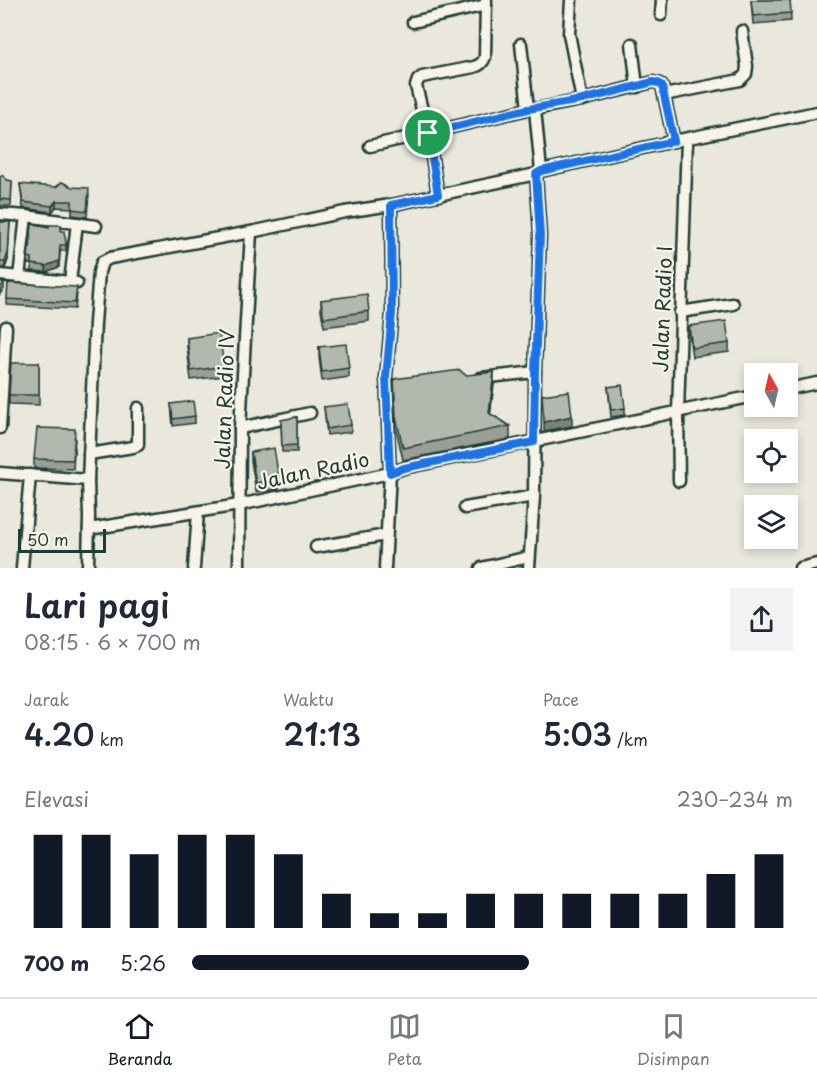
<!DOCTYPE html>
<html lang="id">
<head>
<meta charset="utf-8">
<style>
  :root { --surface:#fff; --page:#f2f2f3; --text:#1f2937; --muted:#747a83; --line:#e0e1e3; --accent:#111827 }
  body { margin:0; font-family:"Playpen Sans",sans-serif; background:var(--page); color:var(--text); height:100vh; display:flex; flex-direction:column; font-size:22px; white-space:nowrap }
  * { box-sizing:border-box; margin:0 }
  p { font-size:20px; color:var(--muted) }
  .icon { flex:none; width:33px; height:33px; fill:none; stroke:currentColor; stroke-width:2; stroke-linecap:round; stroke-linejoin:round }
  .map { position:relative; height:568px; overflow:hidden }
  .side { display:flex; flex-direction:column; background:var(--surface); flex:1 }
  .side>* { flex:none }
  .needle { width:39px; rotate:352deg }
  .tools { position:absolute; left:744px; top:363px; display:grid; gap:12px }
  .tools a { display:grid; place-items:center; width:54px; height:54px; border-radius:0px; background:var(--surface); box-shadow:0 3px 9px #0003; font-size:30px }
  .scale { position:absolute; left:18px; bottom:15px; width:88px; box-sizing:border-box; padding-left:6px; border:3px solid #1f3d34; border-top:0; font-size:16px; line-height:21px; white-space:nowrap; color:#1f3d34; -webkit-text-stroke:4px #f7f3e8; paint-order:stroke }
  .pin { position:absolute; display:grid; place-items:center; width:51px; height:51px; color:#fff; margin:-26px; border:3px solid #fff; border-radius:50%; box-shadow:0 2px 6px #0007 }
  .round { display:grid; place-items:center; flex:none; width:63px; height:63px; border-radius:0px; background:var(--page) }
  .summary { display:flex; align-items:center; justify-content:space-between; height:102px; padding:0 24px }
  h1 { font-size:33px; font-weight:600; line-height:45px }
  .figures { display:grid; grid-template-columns:repeat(3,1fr); gap:9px; height:102px; padding:6px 24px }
  .figures div { display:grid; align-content:center }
  .figures b { font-size:30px; font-weight:600 }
  .figures small { font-size:16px; font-weight:400 }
  .figures p { font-size:16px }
  .chart { height:168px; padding:12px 24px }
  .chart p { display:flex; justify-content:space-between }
  .chart svg { width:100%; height:108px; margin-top:6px; stroke:var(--accent); stroke-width:6 }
  ul { padding:0 24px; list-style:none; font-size:20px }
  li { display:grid; grid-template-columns:96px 72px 1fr; align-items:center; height:45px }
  li i { height:15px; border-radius:8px; background:var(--accent) }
  .menu { display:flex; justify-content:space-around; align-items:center; height:84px; border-top:2px solid var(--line); background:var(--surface); font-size:16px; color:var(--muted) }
  .menu a { display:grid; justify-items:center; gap:3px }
  .menu .on { color:var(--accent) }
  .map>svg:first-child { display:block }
</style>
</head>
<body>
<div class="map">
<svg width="817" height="568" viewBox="0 0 817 568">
  <rect width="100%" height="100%" fill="#eae8dd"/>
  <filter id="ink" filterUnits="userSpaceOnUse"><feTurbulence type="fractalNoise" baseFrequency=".0167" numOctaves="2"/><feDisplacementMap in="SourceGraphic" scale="12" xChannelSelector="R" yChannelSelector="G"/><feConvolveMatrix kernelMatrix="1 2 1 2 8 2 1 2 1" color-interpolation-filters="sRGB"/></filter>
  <g filter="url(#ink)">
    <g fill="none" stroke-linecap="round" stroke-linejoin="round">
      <defs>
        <g id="street">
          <polyline points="571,0 569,34 582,100"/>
          <polyline points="661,15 662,0"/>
          <polyline points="413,22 486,5"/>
          <polyline points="521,44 528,109"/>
          <polyline points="632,44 637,87"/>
          <polyline points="664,95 740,80 746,74 747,66 742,31"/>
          <polyline points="535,109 541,171"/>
          <polyline points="370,146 428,133 528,109 535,109 582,100 653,82 658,83 662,86 674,141"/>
          <path d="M438 195 428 133 416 86 418 80 422 77 474 67C480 65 483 63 485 57L486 0"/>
          <polyline points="0,214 26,216 96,226"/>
          <polyline points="0,275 70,282 77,283"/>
          <polyline points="19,277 26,216"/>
          <polyline points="70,282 77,223"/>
          <polyline points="680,312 733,304"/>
          <polyline points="481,378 535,372"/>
          <polyline points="788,389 817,383"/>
          <polyline points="0,428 6,327"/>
          <polyline points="240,428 310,413"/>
          <polyline points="89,454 133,447 138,445 138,408"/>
          <polyline points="0,473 88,480"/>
          <polyline points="679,481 678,412 687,139"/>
          <polyline points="465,508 534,496"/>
          <polyline points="89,529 239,505 390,473 404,468 754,396"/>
          <polyline points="316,547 386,535"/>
          <polyline points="22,568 30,475"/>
          <polyline points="88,568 89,517 88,480 95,323 99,272 102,262 110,258 251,232 345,212 391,205 536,174 541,171 674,141 817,112"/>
          <polyline points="194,568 198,512"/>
          <polyline points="239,568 240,428 251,232"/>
          <polyline points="385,568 390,473 386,377 392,313 391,205"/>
          <polyline points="481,568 529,557"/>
          <polyline points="529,568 534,496 535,372 540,235 536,174"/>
          <polyline points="800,568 817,564"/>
        </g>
      </defs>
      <use href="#street" stroke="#1f3d34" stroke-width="15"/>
      <use href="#street" stroke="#f7f3e8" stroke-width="10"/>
    </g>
    <g fill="#999e96" stroke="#1f3d34" stroke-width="1.5">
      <polygon points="751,0 790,0 791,21 753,24"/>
      <polygon points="0,177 7,180 12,181 11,206 0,206"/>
      <polygon points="20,184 89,194 87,217 72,215 72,208 56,207 52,212 23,208"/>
      <polygon points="0,222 8,260 5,268 0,268"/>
      <polygon points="61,231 66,242 66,251 60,251 59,267 46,272 32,271 32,264 28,264 28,257 30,248"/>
      <polygon points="8,283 77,294 75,309 7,305"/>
      <polygon points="321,300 369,311 369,321 324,327 321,310"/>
      <polygon points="689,326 729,343 729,352 692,357 689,336"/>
      <polygon points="187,338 224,366 224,376 191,380 187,347"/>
      <polygon points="319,347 349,368 349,377 322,381 319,357"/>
      <polygon points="39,363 39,405 9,404 9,395"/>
      <polygon points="394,379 494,384 490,414 510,426 510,439 403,460 396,429"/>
      <polygon points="608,387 625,408 625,415 611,417"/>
      <polygon points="171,404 195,416 195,423 173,426"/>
      <polygon points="324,407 351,425 351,432 327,435"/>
      <polygon points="297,417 297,452 282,452 281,420"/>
      <polygon points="75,438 73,469 34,468 34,459"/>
      <polygon points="251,452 279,479 279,489 256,492 251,461"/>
    </g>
    <g fill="#7d817a" stroke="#1f3d34" stroke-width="1.5">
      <polygon points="56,201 56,207 52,212 52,206"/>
      <polygon points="10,222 8,260 5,268 5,262"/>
      <polygon points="60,251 59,267 46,272 46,266"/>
      <polygon points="4,283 4,289 0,294 0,287"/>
      <polygon points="494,372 494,384 489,425 489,413"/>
      <polygon points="572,416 572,426 544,431 544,422"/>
    </g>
    <g fill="#b2b8ae" stroke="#1f3d34" stroke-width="1.5">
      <polygon points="751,0 790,0 791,13 753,16"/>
      <polygon points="2,175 7,180 12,181 11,200 0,199 0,177"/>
      <polygon points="62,182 72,187 89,188 87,211 72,209 72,201 56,201 52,206 23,202 20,184 56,187"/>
      <polygon points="0,222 10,222 8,253 5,262 0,262"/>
      <polygon points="32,224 49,228 49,225 61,225 61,231 64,231 66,242 66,245 60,245 59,261 46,266 32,264 32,258 28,257 29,248 30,248"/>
      <polygon points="8,283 77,287 75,303 7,299"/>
      <polygon points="367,294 369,311 324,318 321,300"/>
      <polygon points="726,321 729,343 692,348 689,326"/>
      <polygon points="219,333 224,366 191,371 187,338"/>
      <polygon points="346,344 349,368 322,372 319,347"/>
      <polygon points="11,363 39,363 39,395 9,395"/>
      <polygon points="460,370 464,374 467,375 494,372 489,413 510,426 403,448 396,417 394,379"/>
      <polygon points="622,385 625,408 611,410 608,387"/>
      <polygon points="569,391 572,416 544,422 542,395"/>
      <polygon points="193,401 195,416 173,419 171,404"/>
      <polygon points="348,404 351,425 327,429 324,407"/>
      <polygon points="297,417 297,445 282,446 281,420"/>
      <polygon points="37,428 75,429 73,460 34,459"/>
      <polygon points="274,448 279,479 256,483 251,452"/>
    </g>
  </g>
  <g fill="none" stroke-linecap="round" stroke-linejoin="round" filter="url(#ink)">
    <defs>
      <polygon id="route" points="653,82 658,83 662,86 674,141 541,171 536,174 540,235 535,372 534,442 404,468 390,473 386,377 392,313 391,205 438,195 428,133 528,109 582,100"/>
    </defs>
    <use href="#route" stroke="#fff" stroke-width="12"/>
    <use href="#route" stroke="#1a73e8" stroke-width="8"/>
  </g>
  <g text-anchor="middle" stroke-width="4.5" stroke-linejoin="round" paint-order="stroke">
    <g font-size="20" fill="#1f3d34" stroke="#f7f3e8">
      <text transform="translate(663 309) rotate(-88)" y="7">Jalan Radio I</text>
      <text transform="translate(225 399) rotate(-88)" y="7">Jalan Radio IV</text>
      <text transform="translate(313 471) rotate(-12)" y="7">Jalan Radio</text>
    </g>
  </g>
</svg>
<div class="tools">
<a><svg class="needle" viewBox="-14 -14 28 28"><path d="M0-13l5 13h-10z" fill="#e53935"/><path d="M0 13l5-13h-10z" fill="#747a83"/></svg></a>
<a><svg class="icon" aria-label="locate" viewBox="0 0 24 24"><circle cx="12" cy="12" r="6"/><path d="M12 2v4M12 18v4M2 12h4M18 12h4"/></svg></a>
<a><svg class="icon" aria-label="layers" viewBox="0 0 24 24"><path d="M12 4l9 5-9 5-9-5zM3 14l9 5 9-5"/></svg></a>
</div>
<div class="scale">50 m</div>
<div class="pin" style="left:428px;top:133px;background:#1e9e55"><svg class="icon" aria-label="arrive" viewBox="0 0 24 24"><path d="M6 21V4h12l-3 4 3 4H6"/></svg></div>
</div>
<section class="side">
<div class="summary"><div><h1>Lari pagi</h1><p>08:15 · 6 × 700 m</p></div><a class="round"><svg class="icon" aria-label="share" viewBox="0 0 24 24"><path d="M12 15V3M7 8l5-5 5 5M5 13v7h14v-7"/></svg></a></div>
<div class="figures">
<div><p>Jarak</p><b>4.20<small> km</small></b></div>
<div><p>Waktu</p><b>21:13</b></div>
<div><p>Pace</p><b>5:03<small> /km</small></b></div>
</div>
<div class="chart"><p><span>Elevasi</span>230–234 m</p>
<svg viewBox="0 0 160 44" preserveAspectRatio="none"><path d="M5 44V6M15 44V6M25 44V14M35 44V6M45 44V6M55 44V14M65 44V30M75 44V38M85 44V38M95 44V30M105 44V30M115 44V30M125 44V30M135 44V30M145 44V22M155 44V14"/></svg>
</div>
<ul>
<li><b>700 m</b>5:26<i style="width:56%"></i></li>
</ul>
</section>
<nav class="menu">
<a class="on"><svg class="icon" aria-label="home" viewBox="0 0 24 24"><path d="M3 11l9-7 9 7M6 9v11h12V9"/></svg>Beranda</a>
<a><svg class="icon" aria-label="map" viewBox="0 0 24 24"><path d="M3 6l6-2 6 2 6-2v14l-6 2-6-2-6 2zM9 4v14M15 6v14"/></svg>Peta</a>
<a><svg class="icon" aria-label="saved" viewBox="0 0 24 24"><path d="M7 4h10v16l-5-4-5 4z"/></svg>Disimpan</a>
</nav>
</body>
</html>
